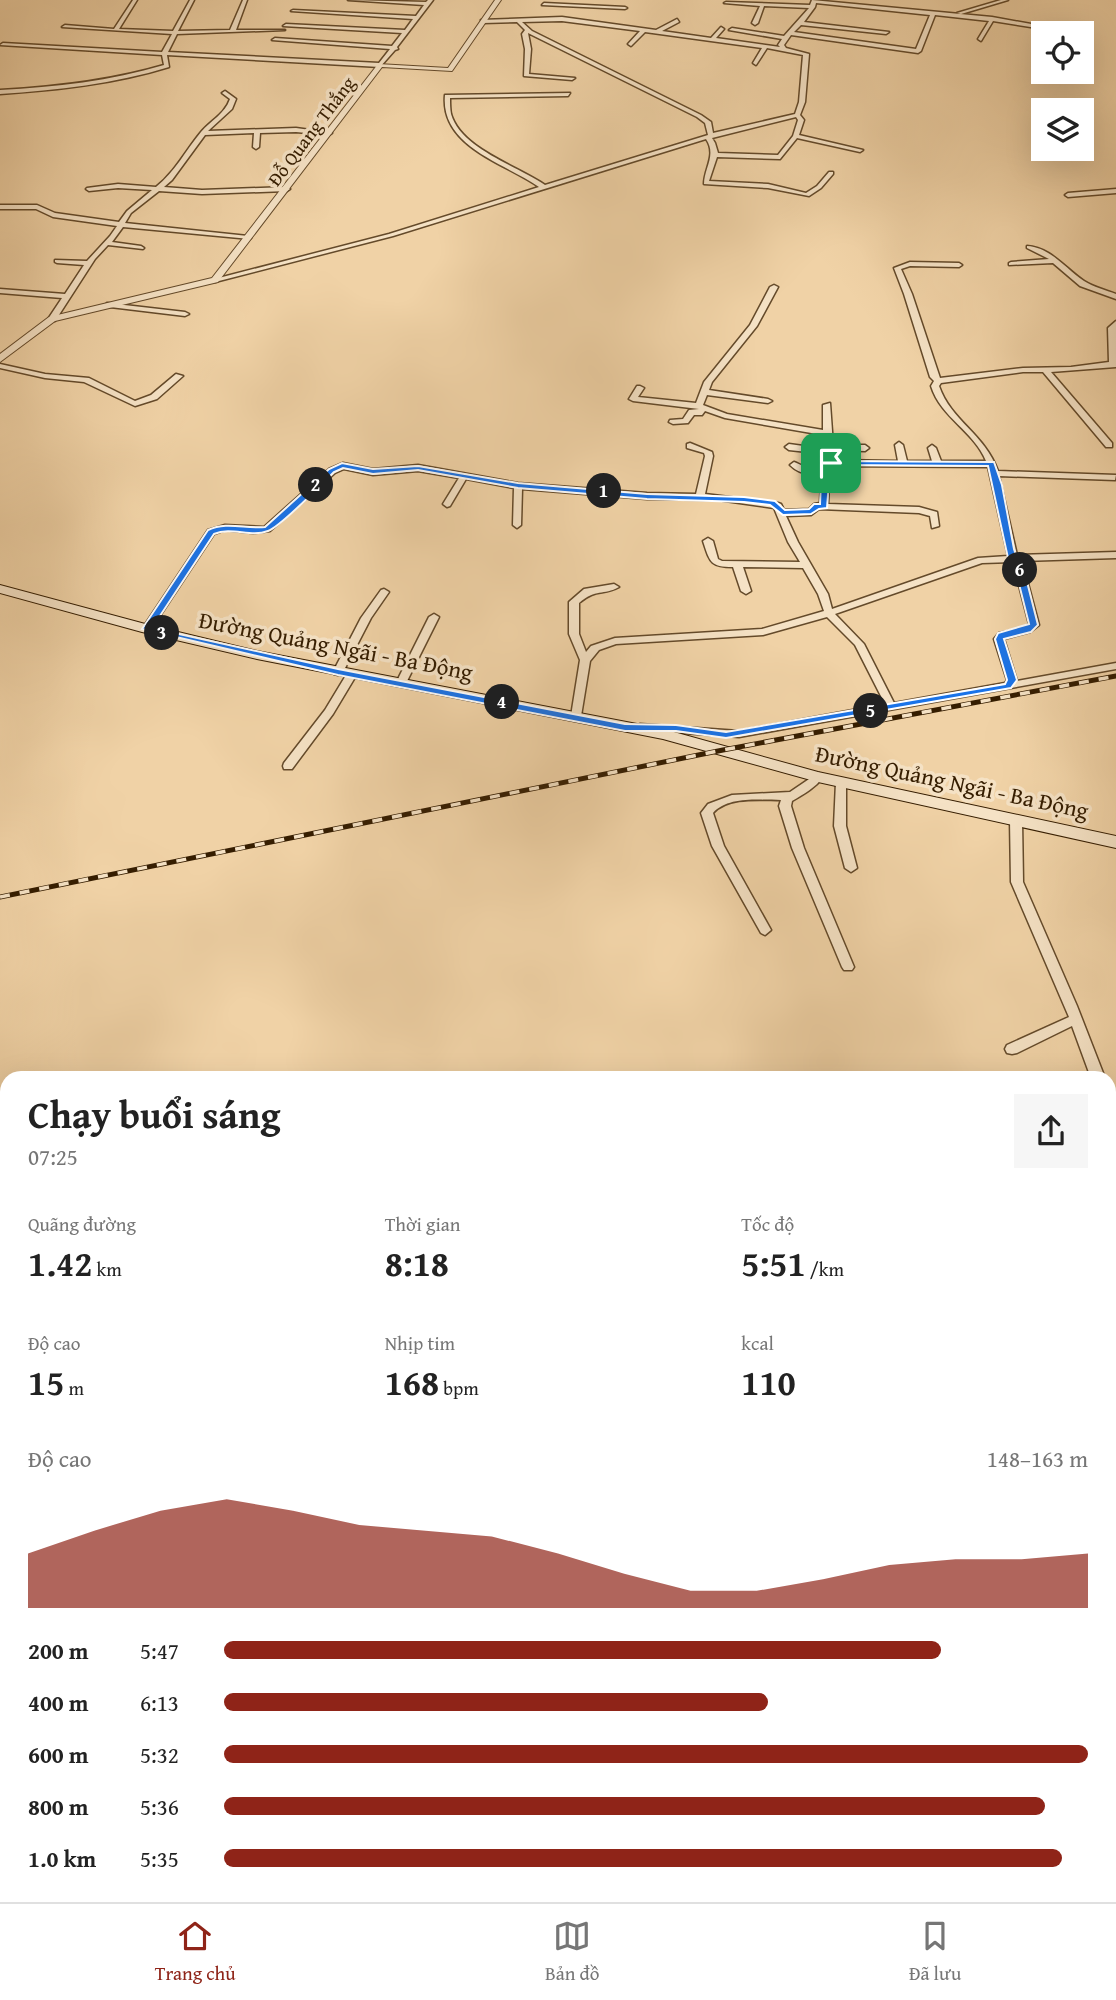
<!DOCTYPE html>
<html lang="vi">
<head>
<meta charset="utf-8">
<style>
  :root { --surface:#fff; --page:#f6f6f6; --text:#222; --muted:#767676; --line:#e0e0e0; --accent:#8f2418 }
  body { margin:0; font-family:"Gentium Book Plus",serif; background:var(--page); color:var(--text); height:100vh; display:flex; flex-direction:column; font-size:26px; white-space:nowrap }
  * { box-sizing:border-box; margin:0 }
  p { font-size:23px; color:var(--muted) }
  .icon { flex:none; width:38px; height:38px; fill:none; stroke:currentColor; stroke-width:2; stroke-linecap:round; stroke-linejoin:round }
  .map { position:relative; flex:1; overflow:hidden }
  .drawer { position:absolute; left:0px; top:1071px; width:1116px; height:831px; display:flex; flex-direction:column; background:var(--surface); border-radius:21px 21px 0 0; box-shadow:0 7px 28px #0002 }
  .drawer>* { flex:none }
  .fabs { position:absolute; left:1031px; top:21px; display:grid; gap:14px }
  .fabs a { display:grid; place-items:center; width:63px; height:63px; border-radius:0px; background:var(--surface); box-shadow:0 7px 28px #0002; font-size:35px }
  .pin { position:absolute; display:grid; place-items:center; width:60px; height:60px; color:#fff; margin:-30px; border-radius:14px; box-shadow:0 4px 10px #0006 }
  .km { position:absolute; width:35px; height:35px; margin:-18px; border-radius:50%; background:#222; color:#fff; font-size:19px; line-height:35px; text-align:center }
  .round { display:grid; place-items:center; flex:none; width:74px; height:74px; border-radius:0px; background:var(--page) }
  .head { display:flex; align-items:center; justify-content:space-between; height:119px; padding:0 28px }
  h1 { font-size:38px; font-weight:700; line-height:52px }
  .metrics { display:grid; grid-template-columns:repeat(3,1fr); gap:10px; height:119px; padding:7px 28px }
  .metrics div { display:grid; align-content:center }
  .metrics b { font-size:35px; font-weight:700 }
  .metrics small { font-size:19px; font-weight:400 }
  .metrics p { font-size:19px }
  .chart { height:196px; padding:14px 28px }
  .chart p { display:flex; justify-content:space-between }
  .chart svg { width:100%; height:126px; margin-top:7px; fill:var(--accent); opacity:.7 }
  ul { padding:0 28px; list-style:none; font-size:23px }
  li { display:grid; grid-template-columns:112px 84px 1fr; align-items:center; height:52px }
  li i { height:18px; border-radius:9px; background:var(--accent) }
  .dock { display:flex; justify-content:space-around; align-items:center; height:98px; border-top:2px solid var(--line); background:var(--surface); font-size:19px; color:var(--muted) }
  .dock a { display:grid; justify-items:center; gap:4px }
  .dock .current { color:var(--accent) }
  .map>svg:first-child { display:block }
</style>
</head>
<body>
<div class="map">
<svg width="1116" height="1902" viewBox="0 0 1116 1902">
  <rect width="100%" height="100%" fill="#f0d2a6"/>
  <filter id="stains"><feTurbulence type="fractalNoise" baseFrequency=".00286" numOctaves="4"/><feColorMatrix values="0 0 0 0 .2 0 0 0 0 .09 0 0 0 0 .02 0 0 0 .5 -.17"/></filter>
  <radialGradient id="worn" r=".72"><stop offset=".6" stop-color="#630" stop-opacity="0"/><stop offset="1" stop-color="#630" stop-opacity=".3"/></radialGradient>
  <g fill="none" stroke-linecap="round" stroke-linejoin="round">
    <defs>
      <g id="minor">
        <path d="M133 0H137L119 29 173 31 190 0H194L178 31 230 30 243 0H247L236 30H285L177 34 168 52 379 63 390 49 272 40 275 38 392 46 402 33 283 26 286 24 405 30 413 19 291 11 293 10 416 16 424 5 348 0 426 2 428 0H433L397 47 398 49 395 50 380 67 167 55 169 67C114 84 58 90 0 94V90C56 87 110 81 164 65L162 55 0 45 3 43 162 52 172 34 62 27 65 25 114 29Z"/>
        <path d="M812 0 992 17 1059 29 1056 31 993 21 981 41 978 39 989 21 935 15 921 51 918 53 791 35 784 45 786 48 809 54 805 102 800 115 804 120 799 135 863 150 860 152 797 138 780 159 717 157 709 181 768 184 806 193 817 186 829 172H833V174L821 188 809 196 768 188 704 184C704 168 717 155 706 139L393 236 215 282 211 280 389 234 539 187C505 163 440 147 445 95L570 93 568 96 450 98C450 103 450 109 451 114 461 149 518 166 545 185L708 135 705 123 697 117 528 33 531 49 529 74 575 78 572 80 524 76 525 49 522 34 525 30 517 22 483 23 481 20 562 17 656 30 677 19 679 22 662 31 711 38 721 27 724 29 716 38 780 47 778 45 782 39 729 30 732 28 784 36 809 8 764 6 758 23 755 25 752 23 760 6 724 3 726 2 810 5ZM816 3 930 15 916 49 794 32 801 25 886 34 889 32 804 22 815 7ZM562 21 640 31 628 44 631 46 645 32 762 48 753 63 756 65 767 48 803 55 799 102 795 114 713 133 711 122 701 115 532 31 522 22ZM796 117 798 120 793 136 778 155 718 153 715 143 712 138Z"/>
        <polygon points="1001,0 1008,0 961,14 957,13"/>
        <polygon points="544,3 625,7 627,8 625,9 542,5"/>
        <path d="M225 91 236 99 232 109 208 131 296 128 332 133 329 135 296 132 260 133 259 147 256 149 253 147 254 133 205 135 172 180 164 187 202 190 287 187 290 189 287 191 202 194 159 191 131 213 125 223 248 236 251 238 250 239 123 227 112 242 141 246 144 248 143 249 108 245 95 259 55 321 48 319 62 298 0 293V289L65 294 84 265 57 263 55 262V260L87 261 110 236 117 226 53 217 36 209H0V205H37L55 213 119 222 127 211 152 190 118 188 89 191 86 189 87 188 118 184 156 187C175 172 186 150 201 132 211 120 225 114 230 99L222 93Z"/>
        <polygon points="1116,189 1116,193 1068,197 1065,195 1068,193"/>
        <path d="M1027 246C1050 247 1066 269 1084 281 1093 287 1106 290 1116 294V299L1080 286 1053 263 1009 265V263L1011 262 1049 259 1027 248Z"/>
        <path d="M910 262 959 263 962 265 959 267 910 266 901 269 912 294 940 378 1023 368 1071 367 1109 362 1108 328 1116 321V367L1051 372 1112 443V447H1106L1043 372H1023L941 383 939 386C951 421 985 434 998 471L1116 475 1115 480 999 476 1017 555 1116 552V558L1022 561 1039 625 1030 632 1004 639 1017 681 1116 663V669L739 737 640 730 635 727 640 724 739 731 885 704 855 645 827 617 763 635 616 644 599 650 590 661 581 716 580 718H572L571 716 580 660 569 634V602L584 589 614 584 619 587C603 596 596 588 579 603V634L586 652 591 646 615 638 762 629 824 611 818 594 803 568 743 567 751 591 746 594 741 591 733 567C710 567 710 562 703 541L708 538 713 541 718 559 722 561 800 562 788 542 774 508 718 500 647 499 522 489 521 525 517 528 513 525 514 488 466 479 450 506 447 507 443 504 459 478 418 471 373 475 344 469 335 473 270 531 253 533 225 530 214 534 150 631 147 632 142 629 208 530 225 525 264 527 329 469 343 463 373 469 418 465 518 483 647 493 696 494 705 456 704 453 687 448V444L690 443 712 452 713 456 705 494 778 503 781 504 784 510 809 509 814 504 820 503 821 482 823 473C811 476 799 474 790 465L794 462C806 467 812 472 825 467L826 454 789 450 785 447 789 444 825 449 823 435 725 418 705 411 702 415H694L688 423 673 424 669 422 670 420 683 419 689 410 699 409 633 401 629 399 637 386H640L644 388 638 397 696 403 704 382 750 325 770 287 774 285 778 287 757 326 712 382 709 390 768 399 772 401 768 403 707 395 703 405 727 414 823 430V405L830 403 833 445H865L869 448 865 451 833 450 835 460 898 461 895 445 899 442 903 445 907 461H932L928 448 932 445 936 448 941 461H986C974 431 941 418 931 386L934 381 930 377 904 294 894 268ZM834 466 988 467 1008 556 978 558 832 609 828 594 798 542 786 516 811 515 819 509 919 513 930 516 932 528 939 526 937 512 919 507 828 504 829 482ZM1013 562 1029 624 1024 628 999 633 994 639 1007 680 1005 683 894 703 864 644 835 614 982 563Z"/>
        <polygon points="107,303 185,312 189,314 185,316 110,307 106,305"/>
        <polygon points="0,364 45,374 89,378 135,401 151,395 176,374 183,376 157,399 135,406 84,382 45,378 0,368"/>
        <polygon points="384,589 389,592 371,618 343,672 338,675 334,674 333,672 361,618 381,590"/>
        <polygon points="434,614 439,617 406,683 401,686 397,685 396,683 429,617"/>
        <polygon points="352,671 357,674 333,714 292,769 284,769 283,766 284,763 325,710 348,672"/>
        <path d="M818 773 822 774 823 777C815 788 804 794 792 801L791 806 804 848 854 967 852 970H844L842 967 792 848 779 806 781 800C760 800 728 796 713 813L724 846 771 930 765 935 761 933 712 846 701 813 708 804 732 795 790 792Z"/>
        <polygon points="841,778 846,782 846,826 857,868 851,872 845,868 834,826 836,782"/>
        <polygon points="1016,816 1022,820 1023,882 1077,1006 1105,1078 1091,1078 1072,1026 1017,1053 1012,1054 1007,1053 1005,1049 1007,1045 1069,1017 1011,882 1010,820"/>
        <polygon points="1110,1094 1116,1099 1116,1118 1111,1116"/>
        <polygon points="1110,1238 1116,1238 1116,1252 1110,1251"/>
        <polygon points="1110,1747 1116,1748 1116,1766 1110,1765"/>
        <rect x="746" y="1895" width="20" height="7"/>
        <rect x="996" y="1895" width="20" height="7"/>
      </g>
      <polygon id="tertiary" points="495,0 501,0 452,71 382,67 218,282 55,321 0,362 0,354 49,317 212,278 378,64 448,68"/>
      <polygon id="secondary" points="0,585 149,625 257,651 663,729 818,772 1116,836 1116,848 818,782 663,739 257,659 142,632 0,593"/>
    </defs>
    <use href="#minor" stroke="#644a2a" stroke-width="3"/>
    <use href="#tertiary" stroke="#644a2a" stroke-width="2"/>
    <use href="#secondary" stroke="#351d00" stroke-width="2"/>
    <use href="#minor" fill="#f5e2c5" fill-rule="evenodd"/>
    <use href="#tertiary" fill="#f5e2c5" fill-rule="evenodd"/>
    <use href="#secondary" fill="#f5e2c5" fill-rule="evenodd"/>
    <defs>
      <polyline id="rail" points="0,897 723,750 1116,676"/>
    </defs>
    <use href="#rail" stroke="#351d00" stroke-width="5"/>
    <use href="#rail" stroke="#f5e2c5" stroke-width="3.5" stroke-dasharray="10" stroke-linecap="butt"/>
  </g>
  <path fill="#1a73e8" stroke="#fff" stroke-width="2" fill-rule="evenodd" d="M831 461 994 462 1002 485 1014 549 1016 555 1021 558 1038 625 1031 632 1004 639 1017 680 1011 688 726 738 676 731H625L338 675 142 629 208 530C227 521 245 529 265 527L329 469 342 463 373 469 418 466 518 483 647 494 744 497 775 501 785 510 809 509 814 504H820L821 482 827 463ZM834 465 988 466 1006 549 1008 558 1013 560 1029 624 998 633 995 639 1007 680 1005 684 726 732 676 725 625 724 338 669 152 628 214 534C232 526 250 538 268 531 280 527 322 484 334 472L343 468 373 474 418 470 518 488 647 499 744 502 770 505 783 515 811 514 819 509 827 508 829 482Z"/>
  <g text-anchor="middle" stroke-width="7" stroke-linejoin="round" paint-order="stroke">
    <g font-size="19" fill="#351d00" stroke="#f5e2c5">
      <text transform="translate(311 131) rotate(-53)" y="7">Đỗ Quang Thắng</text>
    </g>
    <g font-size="23" fill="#351d00" stroke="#f5e2c5">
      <text transform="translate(336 646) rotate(11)" y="8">Đường Quảng Ngãi - Ba Động</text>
      <text transform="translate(952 782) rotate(12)" y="8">Đường Quảng Ngãi - Ba Động</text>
    </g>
  </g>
  <rect width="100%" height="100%" filter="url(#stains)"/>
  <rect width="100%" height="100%" fill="url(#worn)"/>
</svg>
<div class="fabs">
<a><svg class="icon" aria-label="locate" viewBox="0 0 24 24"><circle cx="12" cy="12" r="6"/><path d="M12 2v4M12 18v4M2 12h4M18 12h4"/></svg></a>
<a><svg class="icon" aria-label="layers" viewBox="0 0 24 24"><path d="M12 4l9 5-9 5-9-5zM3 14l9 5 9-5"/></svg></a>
</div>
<div class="pin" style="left:831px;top:463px;background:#1e9e55"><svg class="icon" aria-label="arrive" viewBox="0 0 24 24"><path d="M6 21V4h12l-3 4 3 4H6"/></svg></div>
<b class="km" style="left:604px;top:491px">1</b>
<b class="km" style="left:316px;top:485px">2</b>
<b class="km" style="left:162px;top:633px">3</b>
<b class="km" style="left:502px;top:702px">4</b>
<b class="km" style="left:871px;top:711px">5</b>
<b class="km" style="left:1020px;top:570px">6</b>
<section class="drawer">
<div class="head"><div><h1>Chạy buổi sáng</h1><p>07:25</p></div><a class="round"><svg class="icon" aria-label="share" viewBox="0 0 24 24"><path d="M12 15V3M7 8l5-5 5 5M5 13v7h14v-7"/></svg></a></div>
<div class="metrics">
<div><p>Quãng đường</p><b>1.42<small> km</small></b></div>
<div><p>Thời gian</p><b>8:18</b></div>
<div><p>Tốc độ</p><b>5:51<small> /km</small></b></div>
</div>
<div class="metrics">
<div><p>Độ cao</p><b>15<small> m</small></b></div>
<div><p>Nhịp tim</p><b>168<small> bpm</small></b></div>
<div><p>kcal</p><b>110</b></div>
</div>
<div class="chart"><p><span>Độ cao</span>148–163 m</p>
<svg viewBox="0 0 160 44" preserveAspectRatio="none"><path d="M0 44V25L10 17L20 10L30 6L40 10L50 15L60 17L70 19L80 25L90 32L100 38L110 38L120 34L130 29L140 27L150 27L160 25V44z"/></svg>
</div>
<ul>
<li><b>200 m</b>5:47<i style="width:83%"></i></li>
<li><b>400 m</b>6:13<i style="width:63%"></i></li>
<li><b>600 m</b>5:32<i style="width:100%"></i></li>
<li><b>800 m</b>5:36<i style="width:95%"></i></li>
<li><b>1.0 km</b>5:35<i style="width:97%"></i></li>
</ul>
</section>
</div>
<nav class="dock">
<a class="current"><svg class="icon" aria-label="home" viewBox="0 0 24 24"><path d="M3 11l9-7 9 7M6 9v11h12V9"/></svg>Trang chủ</a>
<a><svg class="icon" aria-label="map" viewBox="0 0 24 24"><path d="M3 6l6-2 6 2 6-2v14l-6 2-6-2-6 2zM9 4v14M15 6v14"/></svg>Bản đồ</a>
<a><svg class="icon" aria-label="saved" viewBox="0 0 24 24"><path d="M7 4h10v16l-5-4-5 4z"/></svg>Đã lưu</a>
</nav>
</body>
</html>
